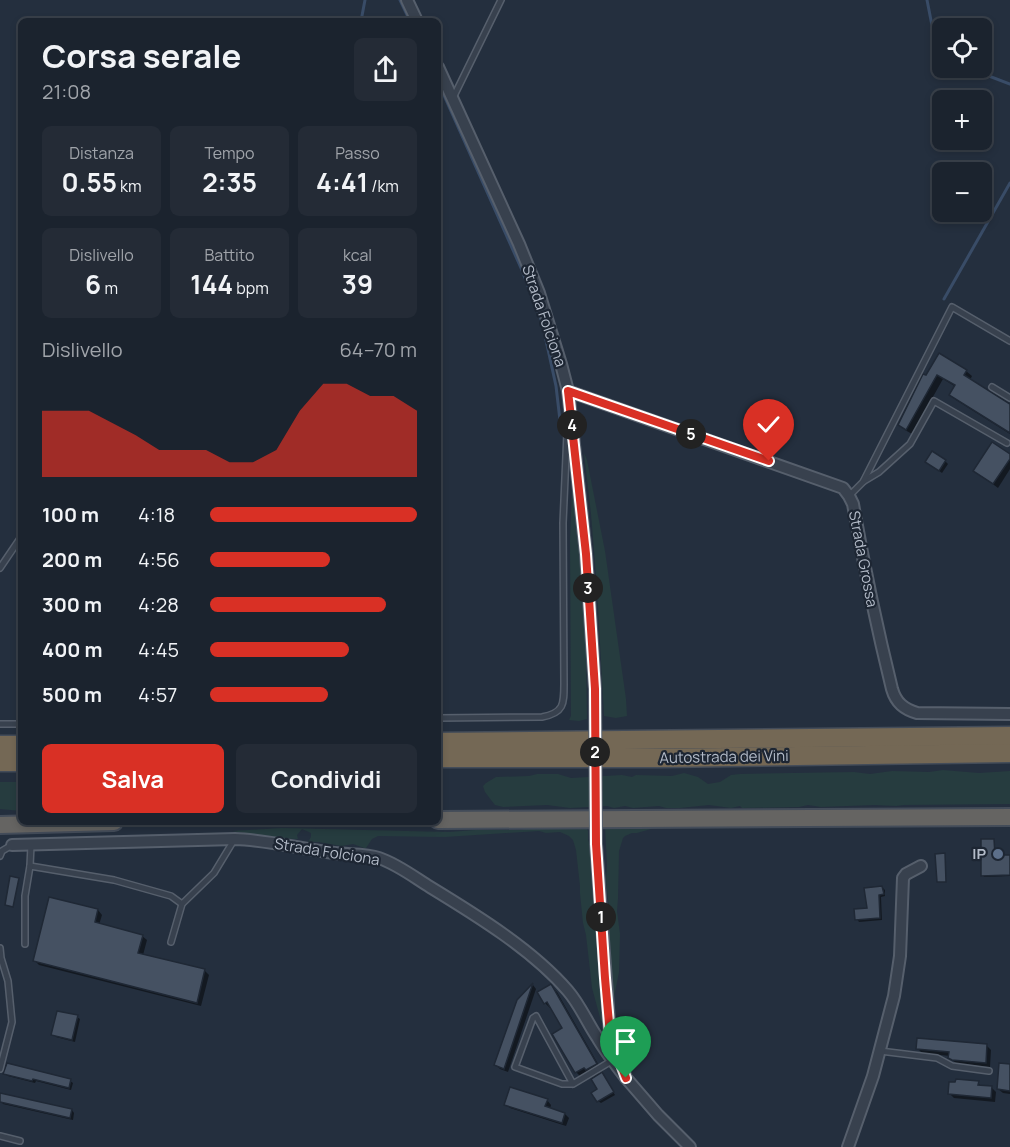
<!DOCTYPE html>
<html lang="it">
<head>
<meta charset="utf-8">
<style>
  :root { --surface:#1b232e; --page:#242b36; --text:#f1f3f6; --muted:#a0a4aa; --line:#39404a; --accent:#d93025 }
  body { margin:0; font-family:Manrope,sans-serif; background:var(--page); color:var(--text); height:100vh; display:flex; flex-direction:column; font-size:22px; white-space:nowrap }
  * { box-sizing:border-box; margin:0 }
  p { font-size:20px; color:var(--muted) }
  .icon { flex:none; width:33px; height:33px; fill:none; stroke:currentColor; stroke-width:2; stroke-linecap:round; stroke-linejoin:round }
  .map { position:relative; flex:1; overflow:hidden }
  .sheet { position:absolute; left:18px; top:18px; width:423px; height:807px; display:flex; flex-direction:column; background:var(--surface); border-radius:9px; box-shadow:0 3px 9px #0003,0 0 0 2px var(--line) }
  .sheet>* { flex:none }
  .fabs { position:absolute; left:932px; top:18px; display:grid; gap:12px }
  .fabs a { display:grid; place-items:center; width:60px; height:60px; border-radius:9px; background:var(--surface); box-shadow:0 3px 9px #0003,0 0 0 2px var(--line); font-size:30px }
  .pin { position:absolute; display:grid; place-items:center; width:51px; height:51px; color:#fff; margin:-62px -26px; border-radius:50% 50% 50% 0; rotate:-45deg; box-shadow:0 0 6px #0007 }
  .pin .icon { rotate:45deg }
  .km { position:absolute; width:30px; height:30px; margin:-15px; border-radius:50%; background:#222; color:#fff; font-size:16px; line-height:30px; text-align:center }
  .round { display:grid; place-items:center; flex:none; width:63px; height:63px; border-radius:9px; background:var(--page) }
  .overview { display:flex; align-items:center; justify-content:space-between; height:102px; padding:0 24px }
  h1 { font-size:33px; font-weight:700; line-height:45px }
  .stats { display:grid; grid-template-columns:repeat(3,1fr); gap:9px; height:102px; padding:6px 24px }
  .stats div { display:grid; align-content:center; border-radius:9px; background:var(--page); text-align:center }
  .stats b { font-size:26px; font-weight:700 }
  .stats small { font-size:16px; font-weight:400 }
  .stats p { font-size:16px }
  .chart { height:168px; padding:12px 24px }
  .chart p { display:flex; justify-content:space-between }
  .chart svg { width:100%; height:108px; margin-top:6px; fill:var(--accent); opacity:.7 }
  .cta { display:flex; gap:12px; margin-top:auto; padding:12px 24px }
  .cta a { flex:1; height:69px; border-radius:9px; background:var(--accent); color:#fff; font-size:24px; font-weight:700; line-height:69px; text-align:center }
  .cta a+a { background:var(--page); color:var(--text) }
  ul { padding:0 24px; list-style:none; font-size:20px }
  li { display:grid; grid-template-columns:96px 72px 1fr; align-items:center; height:45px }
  li i { height:15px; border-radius:8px; background:var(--accent) }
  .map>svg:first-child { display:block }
</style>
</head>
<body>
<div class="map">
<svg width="1010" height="1147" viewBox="0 0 1010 1147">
  <rect width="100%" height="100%" fill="#242f3e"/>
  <g fill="#263c3f">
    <polygon points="584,453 587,460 605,551 626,699 627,716 616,718 604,716 597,588 591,514"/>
    <polygon points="573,456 585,586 587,719 579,721 569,720 571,716 570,541"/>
    <polygon points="943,770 979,773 1010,771 1010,804 904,805 896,806 875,805 821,807 808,805 799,807 742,808 740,806 731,808 709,805 680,808 666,808 659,806 633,808 625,806 614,808 607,806 570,808 547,805 503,807 495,805 491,800 485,792 483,786 486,783 496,777 529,776 537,774 558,774 571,778 622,775 632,777 636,775 672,776 684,773 698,777 708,784 720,782 731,775 740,774 854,772 870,774 892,771 929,772"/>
    <polygon points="0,782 21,782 21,811 0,809"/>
    <polygon points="563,826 574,828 586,827 588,831 588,839 594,865 592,880 596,909 595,918 600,968 599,982 604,1022 601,1021 592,988 586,935 583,923 580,893 580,886 576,850 573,840 569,836 560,832 546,833 539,831 445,837 378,836 372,839 366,848 364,848 353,844 341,846 319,842 308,842 311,837 311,833 302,829 297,835 298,839 275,838 232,831 282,828 449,832 475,830 521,830 531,828 551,828"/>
    <polygon points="605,827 636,829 651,827 651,829 637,833 632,833 625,836 623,838 619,851 618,899 617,911 620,934 619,972 613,1002 611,988 611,951 608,931 609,908 606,881 607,865"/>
  </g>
  <g fill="#0007">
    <polygon points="939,355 966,371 972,376 970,380 1010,405 1010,434 956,400 951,395 956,387 943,379 912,434 905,430 899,425"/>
    <polygon points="1010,456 1010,469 998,488 975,471"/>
    <polygon points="945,461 948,464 942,473 927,462"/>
    <polygon points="994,840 995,842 995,856 1010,856 1010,876 984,877 983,875"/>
    <polygon points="882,887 885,890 885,896 881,897 882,920 859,922 857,919 868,910"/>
    <polygon points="98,910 102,915 99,925 142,936 147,940 143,955 205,971 209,975 201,1006 39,965 35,961"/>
    <polygon points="533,985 536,989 508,1072 500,1069 496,1065 518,1001"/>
    <polygon points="551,986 557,992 602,1071 599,1072 604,1077 615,1095 601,1103 598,1101 599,1090 596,1078 591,1073 582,1078 576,1072 564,1029 552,1009 551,1009 545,1003"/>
    <polygon points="77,1017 80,1019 75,1042 56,1037 53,1034"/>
    <polygon points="987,1046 991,1050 990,1067 957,1064 950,1058 950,1056 922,1053 918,1049"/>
    <polygon points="1010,1066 1010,1094 1003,1093 998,1089"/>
    <polygon points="5,1074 70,1081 73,1083 71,1090 36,1081 35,1083 8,1076"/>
    <polygon points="978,1083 982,1087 992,1088 996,1092 995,1102 954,1098 949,1093"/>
    <polygon points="547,1100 551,1105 550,1109 565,1114 569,1118 566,1126 510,1108 506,1104"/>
    <polygon points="1,1101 72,1110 74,1113 73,1120 3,1104"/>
  </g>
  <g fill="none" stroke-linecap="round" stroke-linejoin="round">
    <g stroke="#394c67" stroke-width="3">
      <polyline points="400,0 410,21"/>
      <polyline points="927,0 936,46"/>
      <polyline points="361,21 365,0"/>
      <polyline points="934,55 942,58"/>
      <polyline points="968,68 1010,84"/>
      <polyline points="438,82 521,268 542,322 556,386 561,429"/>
      <polyline points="944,299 1010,183"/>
    </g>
  </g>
  <g fill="#455162" stroke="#1f2835" stroke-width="1.5">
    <polygon points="939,353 967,370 964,375 1010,404 1010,433 949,395 955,385 937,375 906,430 898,425 923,374 926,375"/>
    <polygon points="992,442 1010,454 1010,459 993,484 973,471"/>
    <polygon points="932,451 946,460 939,471 925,462"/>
    <polygon points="981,839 994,839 995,855 1010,855 1010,875 981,876"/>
    <polygon points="945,853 946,882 937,882 935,854"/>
    <polygon points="10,876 19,878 13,907 5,905"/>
    <polygon points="882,886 884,894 879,895 880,918 855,920 854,909 867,908 864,888"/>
    <polygon points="49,897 98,909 95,922 143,935 138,953 205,969 197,1003 33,961"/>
    <polygon points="533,983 504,1069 494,1065 517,1000"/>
    <polygon points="551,984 597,1064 586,1070 584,1068 575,1073 552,1034 562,1028 547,1002 544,1004 537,992"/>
    <polygon points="57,1011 78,1015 72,1040 51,1035"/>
    <polygon points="917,1038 987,1044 986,1063 952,1060 948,1058 949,1052 916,1049"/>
    <polygon points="7,1063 71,1079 69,1088 33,1079 32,1081 3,1074"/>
    <polygon points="999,1063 1010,1064 1010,1091 997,1089"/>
    <polygon points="602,1072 614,1092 597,1102 591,1093 597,1089 591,1079"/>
    <polygon points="956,1079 979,1081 978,1085 992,1086 991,1098 948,1094 949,1082 955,1082"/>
    <polygon points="510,1087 548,1099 545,1106 565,1113 562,1123 504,1105"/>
    <polygon points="0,1093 72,1109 70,1118 0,1102"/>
  </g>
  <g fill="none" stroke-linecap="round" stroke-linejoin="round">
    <defs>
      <g id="service">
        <polyline points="453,98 501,0"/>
        <polyline points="992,387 1010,398"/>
        <polyline points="864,481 879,472 910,444 934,401 1007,443"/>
        <polyline points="849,496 863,482 952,307 1010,341"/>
        <polyline points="0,568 21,537"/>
        <path d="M438 718 542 717C564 713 564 704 564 684L563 523 567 433 569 425"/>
        <polyline points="0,724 21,724"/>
        <polyline points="0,856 2,851 12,845"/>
        <polyline points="30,866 114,880 171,896 182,904"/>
        <polyline points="171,942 182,904 214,873 234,840"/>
        <polyline points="25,944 25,896 30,866 31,845"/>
        <polyline points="0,948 1,958 8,981 12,1022 0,1069"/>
        <polyline points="880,1051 937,1058 952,1066 989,1071"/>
        <polyline points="573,1084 536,1016 533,1018 515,1067 562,1084 573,1084 613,1060"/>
        <polyline points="0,1136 20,1141"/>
      </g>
      <g id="minor">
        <polyline points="407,0 417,21"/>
        <polyline points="438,67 519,244 539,293 561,364 568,391 571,417 586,554 595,689"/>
        <path d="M568 391 843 488 849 496 853 504C864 566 877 628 892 689 896 703 904 709 917 713L1010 714"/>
        <polyline points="596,844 610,1035 626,1078 658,1115 690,1147"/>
        <path d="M12 845 235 839C268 840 301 849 334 853 349 855 365 853 379 858 397 864 414 877 430 887 476 915 533 950 568 991 580 1005 587 1022 597 1037 605 1051 616 1065 626 1078"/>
        <polyline points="848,1147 873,1076 894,996 900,956 903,878 906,874 921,866"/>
      </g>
      <g id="trunk">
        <polyline points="438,820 1010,817"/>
        <polyline points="0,825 114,822"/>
      </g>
      <g id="motorway">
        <polyline points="438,742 1010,736"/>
        <polyline points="0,745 21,745"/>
        <polyline points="438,758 661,758 1010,753"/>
        <polyline points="0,762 21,762"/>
      </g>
    </defs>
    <use href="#service" stroke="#565f6c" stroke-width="8"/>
    <use href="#minor" stroke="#565f6c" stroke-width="14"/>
    <use href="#trunk" stroke="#434c59" stroke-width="20"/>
    <use href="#motorway" stroke="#434c59" stroke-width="21"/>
    <use href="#service" stroke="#38414e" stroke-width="5"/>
    <use href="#minor" stroke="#38414e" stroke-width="10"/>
    <use href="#trunk" stroke="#656462" stroke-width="16"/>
    <use href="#motorway" stroke="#746855" stroke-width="18"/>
    <defs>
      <polyline id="minor-bridge" points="595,689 596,844"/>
    </defs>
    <use href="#minor-bridge" stroke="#565f6c" stroke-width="14" stroke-linecap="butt"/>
    <use href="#minor-bridge" stroke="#38414e" stroke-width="10"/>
  </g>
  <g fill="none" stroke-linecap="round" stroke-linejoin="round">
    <defs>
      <polyline id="route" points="626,1078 610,1035 605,978 596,844 595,689 586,554 568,391 769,461"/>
    </defs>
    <use href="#route" stroke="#fff" stroke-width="12"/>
    <use href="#route" stroke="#d93025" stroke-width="8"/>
  </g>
  <circle fill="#5c6f8a" stroke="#1d2633" stroke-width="2" cx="998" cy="854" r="6"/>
  <g text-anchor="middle" stroke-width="4.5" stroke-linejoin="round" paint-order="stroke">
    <g font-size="15" fill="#b4bcc9" stroke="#1d2633">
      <text transform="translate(544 316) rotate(71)" y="5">Strada Folciona</text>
      <text transform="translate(863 559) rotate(79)" y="5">Strada Grossa</text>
      <text transform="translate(724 757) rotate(-1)" y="5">Autostrada dei Vini</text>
      <text transform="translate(327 852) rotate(9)" y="5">Strada Folciona</text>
    </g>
    <g font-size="15" font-weight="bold" fill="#b4bcc9" stroke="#1d2633" text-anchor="end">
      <text x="986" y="859">IP</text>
    </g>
  </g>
</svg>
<div class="fabs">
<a><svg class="icon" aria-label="locate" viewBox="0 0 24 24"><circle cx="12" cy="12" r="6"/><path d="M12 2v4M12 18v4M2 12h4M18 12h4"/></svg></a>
<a>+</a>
<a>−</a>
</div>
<div class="pin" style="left:626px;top:1078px;background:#1e9e55"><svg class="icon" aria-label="arrive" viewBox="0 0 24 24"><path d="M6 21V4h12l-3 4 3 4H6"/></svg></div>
<div class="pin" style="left:769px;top:461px;background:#d93025"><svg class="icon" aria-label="check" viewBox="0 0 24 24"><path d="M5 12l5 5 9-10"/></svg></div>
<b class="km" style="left:601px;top:917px">1</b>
<b class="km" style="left:595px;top:752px">2</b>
<b class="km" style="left:588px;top:588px">3</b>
<b class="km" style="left:572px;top:425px">4</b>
<b class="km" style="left:691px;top:434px">5</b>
<section class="sheet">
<div class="overview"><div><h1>Corsa serale</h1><p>21:08</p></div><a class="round"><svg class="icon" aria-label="share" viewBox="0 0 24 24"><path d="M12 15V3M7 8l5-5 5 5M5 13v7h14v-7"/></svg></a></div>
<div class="stats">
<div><p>Distanza</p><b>0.55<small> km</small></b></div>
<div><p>Tempo</p><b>2:35</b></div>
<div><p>Passo</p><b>4:41<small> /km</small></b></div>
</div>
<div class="stats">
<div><p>Dislivello</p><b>6<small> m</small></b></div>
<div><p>Battito</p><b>144<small> bpm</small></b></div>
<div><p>kcal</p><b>39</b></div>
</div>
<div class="chart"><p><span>Dislivello</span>64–70 m</p>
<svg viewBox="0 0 160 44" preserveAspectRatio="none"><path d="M0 44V17L10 17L20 17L30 22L40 27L50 33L60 33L70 33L80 38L90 38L100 33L110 17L120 6L130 6L140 11L150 11L160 17V44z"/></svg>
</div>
<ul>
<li><b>100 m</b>4:18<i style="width:100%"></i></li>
<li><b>200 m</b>4:56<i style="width:58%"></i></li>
<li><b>300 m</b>4:28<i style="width:85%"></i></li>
<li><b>400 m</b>4:45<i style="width:67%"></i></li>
<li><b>500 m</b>4:57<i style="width:57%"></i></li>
</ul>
<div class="cta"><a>Salva</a><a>Condividi</a></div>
</section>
</div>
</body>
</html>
